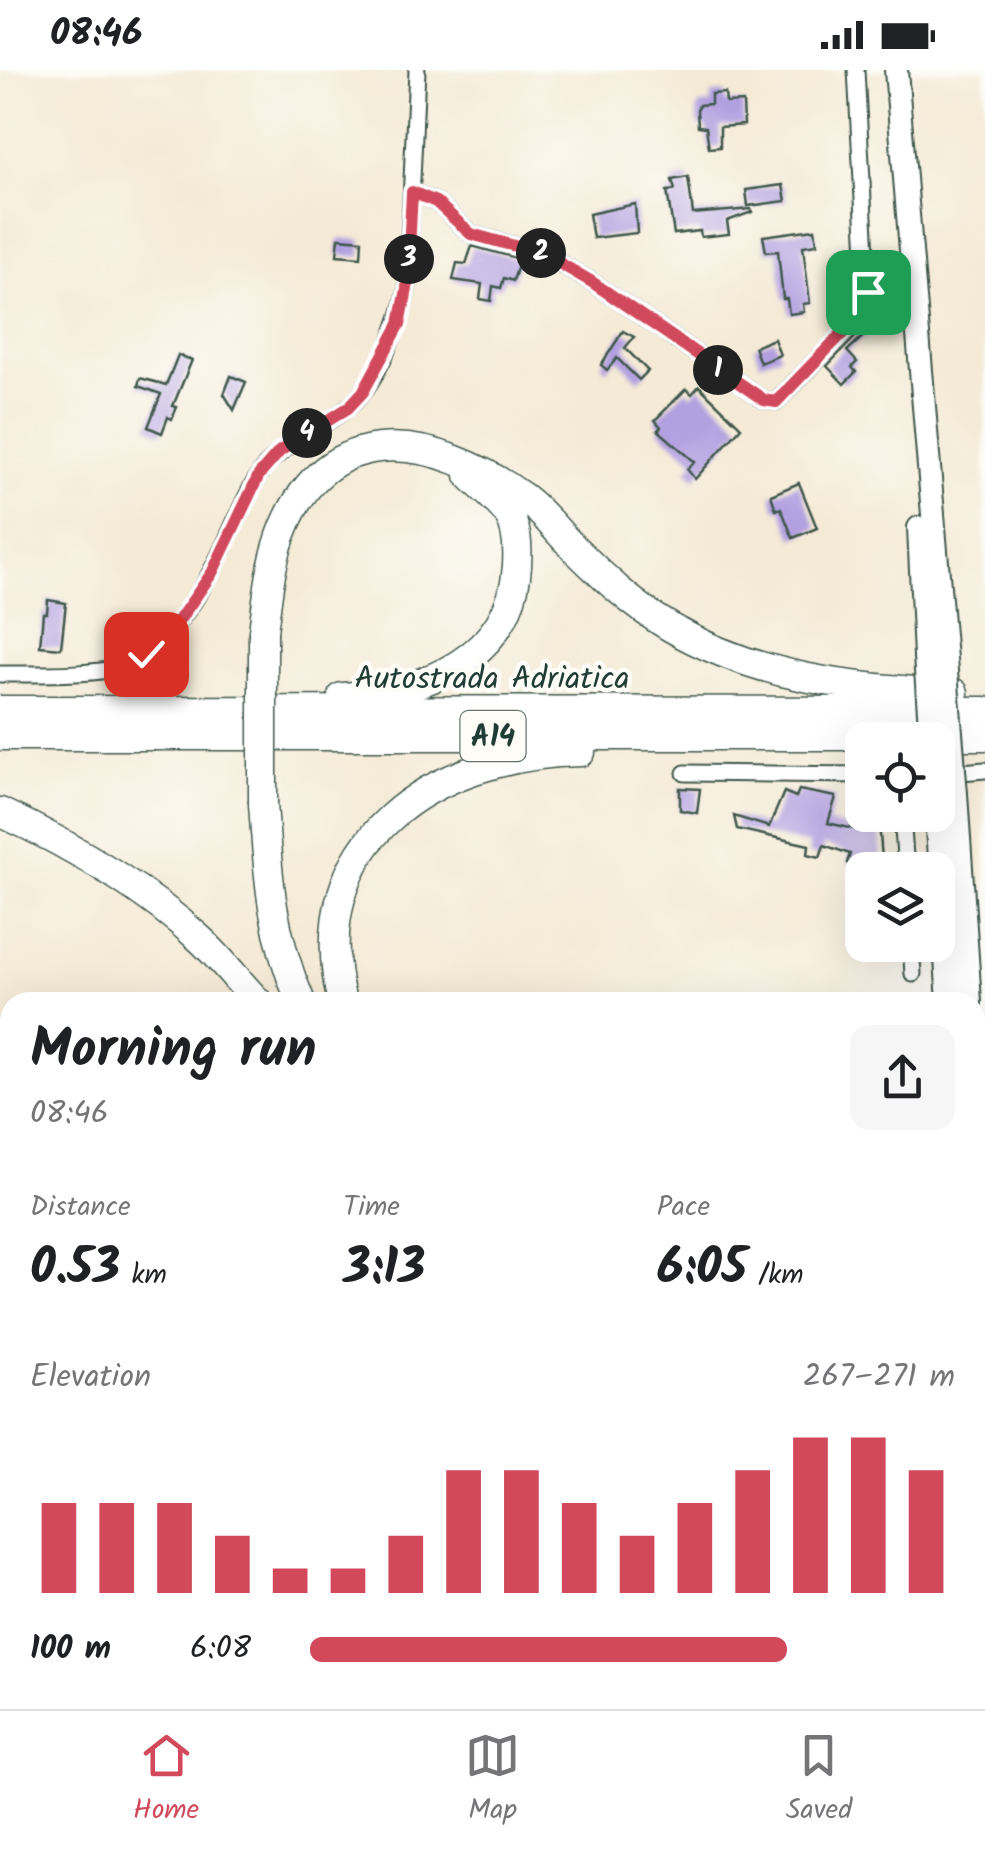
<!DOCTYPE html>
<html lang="en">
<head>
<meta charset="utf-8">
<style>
  :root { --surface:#fff; --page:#f6f6f6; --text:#202124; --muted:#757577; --line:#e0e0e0; --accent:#d1495b }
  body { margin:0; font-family:Kalam,sans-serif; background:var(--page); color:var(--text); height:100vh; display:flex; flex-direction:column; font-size:38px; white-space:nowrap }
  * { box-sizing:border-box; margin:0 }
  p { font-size:32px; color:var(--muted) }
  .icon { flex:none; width:55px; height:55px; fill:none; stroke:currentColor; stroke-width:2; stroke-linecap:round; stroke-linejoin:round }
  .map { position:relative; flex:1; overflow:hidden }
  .details { position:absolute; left:0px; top:922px; width:985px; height:718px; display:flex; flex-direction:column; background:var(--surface); border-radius:30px 30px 0 0; box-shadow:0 10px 40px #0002 }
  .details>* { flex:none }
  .controls { position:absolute; left:845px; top:652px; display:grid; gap:20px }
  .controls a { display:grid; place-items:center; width:110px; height:110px; border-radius:20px; background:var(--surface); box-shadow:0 10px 40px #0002; font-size:50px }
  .pin { position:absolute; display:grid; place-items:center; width:85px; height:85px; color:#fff; margin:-42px; border-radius:20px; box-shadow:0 5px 15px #0006 }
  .km { position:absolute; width:50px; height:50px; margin:-25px; border-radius:50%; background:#222; color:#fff; font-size:28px; line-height:50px; text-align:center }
  .round { display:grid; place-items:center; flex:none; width:105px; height:105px; border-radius:20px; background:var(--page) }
  .overview { display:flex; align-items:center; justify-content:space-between; height:170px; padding:0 30px }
  h1 { font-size:55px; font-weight:700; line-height:75px }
  .metrics { display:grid; grid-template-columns:repeat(3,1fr); gap:15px; height:170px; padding:10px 30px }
  .metrics div { display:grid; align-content:center }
  .metrics b { font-size:50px; font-weight:700 }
  .metrics small { font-size:28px; font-weight:400 }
  .metrics p { font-size:28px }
  .chart { height:280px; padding:20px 30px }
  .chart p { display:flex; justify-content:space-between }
  .chart svg { width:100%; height:180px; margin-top:10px; stroke:var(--accent); stroke-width:6 }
  ul { padding:0 30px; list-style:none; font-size:32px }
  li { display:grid; grid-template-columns:160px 120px 1fr; align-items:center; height:75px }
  li i { height:25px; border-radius:12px; background:var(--accent) }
  .status { display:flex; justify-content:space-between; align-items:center; height:70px; padding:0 50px; background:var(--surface); direction:ltr }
  .status svg { height:28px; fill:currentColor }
  .tabs { display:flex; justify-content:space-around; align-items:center; height:140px; border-top:2px solid var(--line); background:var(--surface); font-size:28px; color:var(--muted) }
  .tabs a { display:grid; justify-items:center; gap:5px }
  .tabs .on { color:var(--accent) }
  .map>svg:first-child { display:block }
</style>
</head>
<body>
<div class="status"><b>08:46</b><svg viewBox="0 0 49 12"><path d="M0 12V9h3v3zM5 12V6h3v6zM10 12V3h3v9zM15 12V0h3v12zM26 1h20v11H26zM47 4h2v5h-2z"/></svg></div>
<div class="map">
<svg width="985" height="1639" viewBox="0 0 985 1639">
  <rect width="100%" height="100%" fill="#fdfcf7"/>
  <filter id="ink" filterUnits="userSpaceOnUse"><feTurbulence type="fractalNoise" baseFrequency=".01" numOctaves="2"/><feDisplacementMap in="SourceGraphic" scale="20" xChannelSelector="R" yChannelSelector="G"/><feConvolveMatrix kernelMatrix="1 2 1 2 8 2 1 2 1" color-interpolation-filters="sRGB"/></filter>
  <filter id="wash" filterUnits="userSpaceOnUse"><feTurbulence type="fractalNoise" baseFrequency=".0048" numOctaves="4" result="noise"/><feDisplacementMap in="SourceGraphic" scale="40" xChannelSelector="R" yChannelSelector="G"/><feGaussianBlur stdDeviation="2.25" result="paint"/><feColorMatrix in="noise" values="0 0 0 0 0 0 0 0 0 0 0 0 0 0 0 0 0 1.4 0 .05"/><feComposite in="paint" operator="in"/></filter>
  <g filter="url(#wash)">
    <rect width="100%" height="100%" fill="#f4ead5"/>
    <g id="blocks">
      <g fill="#b3a0e0">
        <polygon points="725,23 726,33 743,32 744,55 720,57 720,77 709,78 706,57 698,56 697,40 699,35 711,34 711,24"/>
        <polygon points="688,107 693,144 751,139 752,142 727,151 729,164 701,167 700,161 674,164 667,121 675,120 672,110"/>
        <polygon points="783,115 786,131 748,136 746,120"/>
        <polygon points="635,134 637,163 593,168 589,144"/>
        <polygon points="815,159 817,174 803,176 810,233 803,234 804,242 789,244 787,229 783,229 778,181 766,182 763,166"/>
        <polygon points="339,168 362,170 361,187 337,185"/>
        <polygon points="472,176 520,189 513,211 504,208 501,218 493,216 491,231 480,229 482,214 453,210 457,193 466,194"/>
        <polygon points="864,258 869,261 847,281 857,292 852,297 856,302 844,314 827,296"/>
        <polygon points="623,261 634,267 625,278 648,301 639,310 617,288 607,300 601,295"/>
        <polygon points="774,269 780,285 760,293 754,277"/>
        <polygon points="178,285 192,290 173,336 177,337 172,349 168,347 162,363 148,357 161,324 138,316 140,308 166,315"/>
        <polygon points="231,306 246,312 234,340 224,324"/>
        <polygon points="699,316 741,357 695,409 687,399 695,392 658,360 661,357 655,350 686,319 692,324"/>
        <polygon points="799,413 817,458 793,468 781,438 776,440 771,425"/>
        <polygon points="48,530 66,533 61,578 40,576 43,543 47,543"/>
        <polygon points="680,718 700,719 697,743 680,740"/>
        <polygon points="799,720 836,727 828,753 854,759 853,745 871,745 871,753 879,752 882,789 872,789 869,799 847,793 850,784 824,775 820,787 808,784 809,775 737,759 734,746 769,757 784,722 796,727"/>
      </g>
    </g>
  </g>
  <g filter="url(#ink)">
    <use href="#blocks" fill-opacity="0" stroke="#3f574c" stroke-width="2.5"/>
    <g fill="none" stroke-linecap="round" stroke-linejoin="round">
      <defs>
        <g id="minor">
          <polyline points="412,122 436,132 471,164 544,184 592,212 764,330 776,332 861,245 868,222 856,0"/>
          <path d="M0 604C29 604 106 606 129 594 178 568 208 512 230 463 239 443 248 420 261 402 284 373 317 361 346 339 378 315 399 256 407 219L417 0"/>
          <polyline points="685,703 862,705"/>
          <polyline points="938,704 985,700"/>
          <polyline points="902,745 906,800"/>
          <polyline points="911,875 913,904"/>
        </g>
        <g id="tertiary">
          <polyline points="0,1401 10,1404"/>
          <polyline points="736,1630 755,1639"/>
        </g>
        <g id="secondary">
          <polyline points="896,0 945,589"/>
          <polyline points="919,458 925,586"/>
          <polyline points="956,724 970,932"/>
          <polyline points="936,745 949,932"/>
          <polyline points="975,1020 985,1180"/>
          <polyline points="975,1304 985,1364"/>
        </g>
        <g id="motorway">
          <path d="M263 562C267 530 270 497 281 466 325 344 437 365 523 427 541 440 555 459 571 475 601 505 632 535 670 557 757 608 854 619 954 623"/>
          <path d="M342 627C423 623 511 589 517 496 518 479 518 459 508 444 498 430 481 417 469 405"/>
          <polyline points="0,640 985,641"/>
          <polyline points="0,666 985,666"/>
          <path d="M263 733C268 807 271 863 301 932"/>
          <path d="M0 742C71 775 142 816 201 870 221 889 239 912 258 932"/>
          <path d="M342 932C302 770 433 685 581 682"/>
          <polyline points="975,1465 985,1458"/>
          <polyline points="975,1611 985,1635"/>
        </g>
      </defs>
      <use href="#minor" stroke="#3f574c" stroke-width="19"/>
      <use href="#tertiary" stroke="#3f574c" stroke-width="24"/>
      <use href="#secondary" stroke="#3f574c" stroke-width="26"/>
      <use href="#motorway" stroke="#3f574c" stroke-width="31"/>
      <use href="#minor" stroke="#fff" stroke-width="15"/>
      <use href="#tertiary" stroke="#fff" stroke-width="20"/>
      <use href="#secondary" stroke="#fff" stroke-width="22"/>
      <use href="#motorway" stroke="#fff" stroke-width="28"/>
      <defs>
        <g id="secondary-bridge">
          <polyline points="925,586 931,670"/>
          <polyline points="945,589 956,724"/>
        </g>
        <polyline id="motorway-bridge" points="263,733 263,562"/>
      </defs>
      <use href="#secondary-bridge" stroke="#3f574c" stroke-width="26" stroke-linecap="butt"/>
      <use href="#motorway-bridge" stroke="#3f574c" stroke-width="31" stroke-linecap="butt"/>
      <use href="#secondary-bridge" stroke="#fff" stroke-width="22"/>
      <use href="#motorway-bridge" stroke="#fff" stroke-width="28"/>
    </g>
  </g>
  <g fill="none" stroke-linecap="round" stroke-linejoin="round" filter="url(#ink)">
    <defs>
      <polyline id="route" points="146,584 177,553 212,503 259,405 280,381 348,338 363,322 400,254 407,219 412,122 436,132 471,164 544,184 592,212 764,330 776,332 861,244 868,222"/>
    </defs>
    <use href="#route" stroke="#fff" stroke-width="20"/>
    <use href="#route" stroke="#d1495b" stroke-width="12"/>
  </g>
  <g text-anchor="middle" stroke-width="9" stroke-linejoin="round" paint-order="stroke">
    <rect fill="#fdfcf7" stroke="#62766e" stroke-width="2.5" x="460.5" y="641" width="65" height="50" rx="8"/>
    <g font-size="30" font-weight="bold" fill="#1f3d34">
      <text x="493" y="676">A14</text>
    </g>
    <g font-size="32" fill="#1f3d34" stroke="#fdfcf7">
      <text x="492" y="618">Autostrada Adriatica</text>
    </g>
  </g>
</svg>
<div class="controls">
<a><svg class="icon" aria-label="locate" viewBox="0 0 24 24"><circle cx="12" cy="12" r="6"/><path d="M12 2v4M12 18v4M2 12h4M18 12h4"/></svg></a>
<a><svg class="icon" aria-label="layers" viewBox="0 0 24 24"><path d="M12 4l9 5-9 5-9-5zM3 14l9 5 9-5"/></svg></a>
</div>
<div class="pin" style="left:868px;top:222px;background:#1e9e55"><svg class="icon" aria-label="arrive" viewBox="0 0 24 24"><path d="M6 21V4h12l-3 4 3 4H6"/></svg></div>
<div class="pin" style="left:146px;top:584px;background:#d93025"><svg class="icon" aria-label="check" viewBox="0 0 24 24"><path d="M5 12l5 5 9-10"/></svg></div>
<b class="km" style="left:718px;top:300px">1</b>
<b class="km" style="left:541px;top:183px">2</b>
<b class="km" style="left:409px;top:189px">3</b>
<b class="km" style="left:307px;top:363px">4</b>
<section class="details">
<div class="overview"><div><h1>Morning run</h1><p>08:46</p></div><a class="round"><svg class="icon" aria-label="share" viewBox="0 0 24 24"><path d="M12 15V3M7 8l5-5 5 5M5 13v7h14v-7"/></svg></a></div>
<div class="metrics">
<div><p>Distance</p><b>0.53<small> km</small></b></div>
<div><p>Time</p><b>3:13</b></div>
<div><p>Pace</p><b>6:05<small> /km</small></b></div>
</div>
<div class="chart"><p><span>Elevation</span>267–271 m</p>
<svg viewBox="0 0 160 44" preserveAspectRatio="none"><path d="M5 44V22M15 44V22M25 44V22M35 44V30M45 44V38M55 44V38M65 44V30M75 44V14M85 44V14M95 44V22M105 44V30M115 44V22M125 44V14M135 44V6M145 44V6M155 44V14"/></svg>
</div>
<ul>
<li><b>100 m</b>6:08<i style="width:74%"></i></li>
</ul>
</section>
</div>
<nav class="tabs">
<a class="on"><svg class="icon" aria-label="home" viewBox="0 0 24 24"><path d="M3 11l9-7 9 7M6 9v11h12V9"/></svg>Home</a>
<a><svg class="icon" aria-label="map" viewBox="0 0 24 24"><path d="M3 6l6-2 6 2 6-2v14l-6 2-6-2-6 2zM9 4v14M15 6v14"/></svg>Map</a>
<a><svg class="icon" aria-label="saved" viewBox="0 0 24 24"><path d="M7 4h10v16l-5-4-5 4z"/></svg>Saved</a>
</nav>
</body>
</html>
